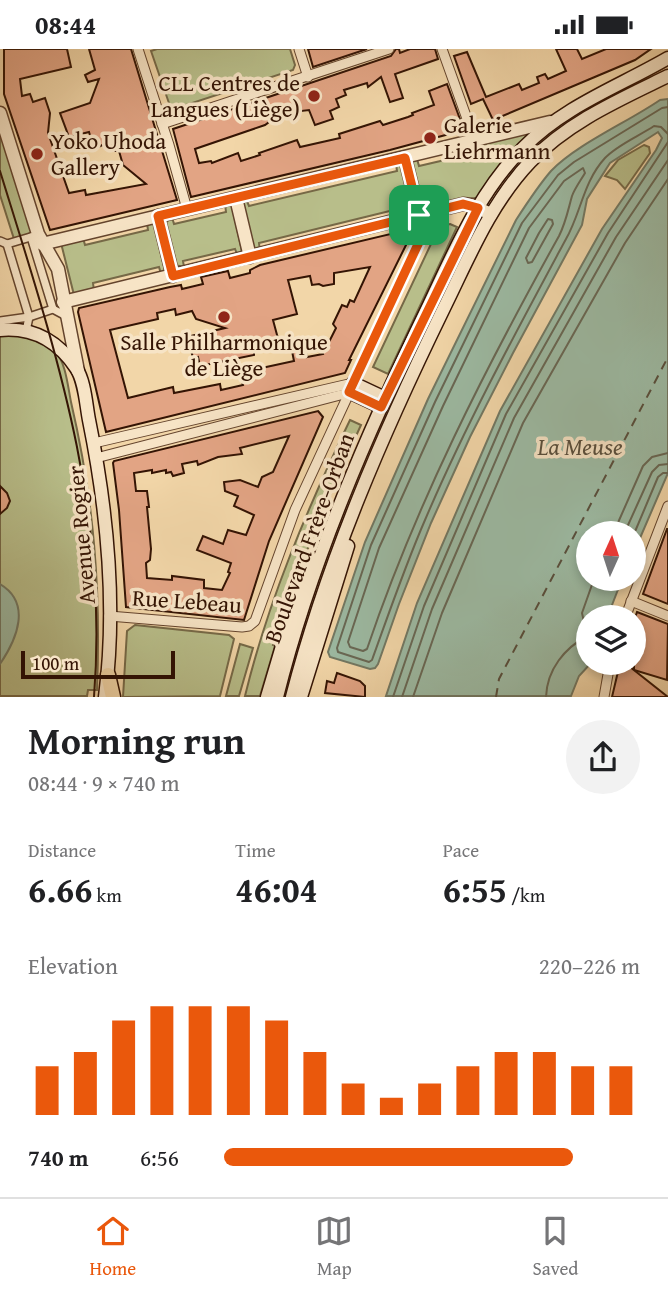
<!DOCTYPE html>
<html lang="en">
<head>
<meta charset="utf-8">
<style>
  :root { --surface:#fff; --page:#f2f2f2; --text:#202124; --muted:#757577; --line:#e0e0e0; --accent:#ea580c }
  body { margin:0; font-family:"Gentium Book Plus",serif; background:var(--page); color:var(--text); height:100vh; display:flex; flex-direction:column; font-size:26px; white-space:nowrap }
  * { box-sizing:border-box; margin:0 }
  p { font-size:23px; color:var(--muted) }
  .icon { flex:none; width:38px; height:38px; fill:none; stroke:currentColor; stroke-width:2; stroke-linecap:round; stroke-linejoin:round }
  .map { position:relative; height:648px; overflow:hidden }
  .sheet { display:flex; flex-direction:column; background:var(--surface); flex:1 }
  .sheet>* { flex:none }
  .needle { width:46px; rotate:3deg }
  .controls { position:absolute; left:576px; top:472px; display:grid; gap:14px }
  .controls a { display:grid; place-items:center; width:70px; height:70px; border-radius:50%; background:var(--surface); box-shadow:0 4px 10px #0003; font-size:35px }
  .scale { position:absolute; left:21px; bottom:18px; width:154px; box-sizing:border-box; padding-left:7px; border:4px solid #341404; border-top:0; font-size:19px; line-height:24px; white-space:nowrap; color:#341404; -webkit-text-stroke:5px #f7e4c6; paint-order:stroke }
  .pin { position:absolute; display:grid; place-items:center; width:60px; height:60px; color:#fff; margin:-30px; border-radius:14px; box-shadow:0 4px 10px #0006 }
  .round { display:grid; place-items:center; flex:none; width:74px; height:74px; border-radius:37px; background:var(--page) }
  .headline { display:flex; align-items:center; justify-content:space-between; height:119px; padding:0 28px }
  h1 { font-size:38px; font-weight:700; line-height:52px }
  .metrics { display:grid; grid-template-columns:repeat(3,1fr); gap:10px; height:119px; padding:7px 28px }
  .metrics div { display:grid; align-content:center }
  .metrics b { font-size:35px; font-weight:700 }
  .metrics small { font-size:19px; font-weight:400 }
  .metrics p { font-size:19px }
  .chart { height:196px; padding:14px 28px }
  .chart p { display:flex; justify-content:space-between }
  .chart svg { width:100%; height:126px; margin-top:7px; stroke:var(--accent); stroke-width:6 }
  ul { padding:0 28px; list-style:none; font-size:23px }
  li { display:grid; grid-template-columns:112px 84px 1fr; align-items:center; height:52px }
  li i { height:18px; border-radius:9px; background:var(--accent) }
  .status { display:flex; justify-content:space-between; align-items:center; height:49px; padding:0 35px; background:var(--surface); direction:ltr }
  .status svg { height:19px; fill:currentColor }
  .menu { display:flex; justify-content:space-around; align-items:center; height:98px; border-top:2px solid var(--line); background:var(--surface); font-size:19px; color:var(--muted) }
  .menu a { display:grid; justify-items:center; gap:4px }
  .menu .on { color:var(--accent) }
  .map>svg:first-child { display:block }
</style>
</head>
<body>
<div class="status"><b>08:44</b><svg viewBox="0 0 49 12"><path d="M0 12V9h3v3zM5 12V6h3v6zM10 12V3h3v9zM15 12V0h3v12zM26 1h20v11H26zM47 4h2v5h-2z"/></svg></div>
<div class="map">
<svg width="668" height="648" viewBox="0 0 668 648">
  <rect width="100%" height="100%" fill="#f2d6a8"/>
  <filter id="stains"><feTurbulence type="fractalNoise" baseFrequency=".00286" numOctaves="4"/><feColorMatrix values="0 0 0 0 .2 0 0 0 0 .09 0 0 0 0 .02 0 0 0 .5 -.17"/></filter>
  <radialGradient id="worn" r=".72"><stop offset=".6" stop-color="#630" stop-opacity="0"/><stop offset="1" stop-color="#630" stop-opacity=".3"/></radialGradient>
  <g fill="#b8be8a" stroke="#766947" stroke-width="2">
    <polygon points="157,0 290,0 295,16 293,21 174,60 170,57 151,2"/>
    <polygon points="0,69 36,183 14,190 0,146"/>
    <polygon points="525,84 528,88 479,148 432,159 422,156 412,113 417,110 419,117 462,107 460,100"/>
    <polygon points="644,96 649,98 650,104 625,140 617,131 605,127 618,111"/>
    <polygon points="396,115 401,116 412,160 404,167 402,159 259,194 260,202 254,200 242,154 246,150 249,157 397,122"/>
    <polygon points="225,155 232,157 242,202 237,205 235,200 183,212 184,218 175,216 164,175 172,168 174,175 226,163"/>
    <polygon points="147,174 154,175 165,222 161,225 159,218 93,234 94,242 74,246 61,194 83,189 85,196 148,181"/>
    <polygon points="450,175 457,178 388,325 373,318 439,178"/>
    <path d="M0 286C19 286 41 289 55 302 66 313 68 339 71 353 94 452 101 540 97 641H88L87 647H0Z"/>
    <path d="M350 371 361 376C328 448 297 520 273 596L275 597 260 647H245C268 552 307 460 350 371Z"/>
    <polygon points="135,576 229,586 234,590 220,647 123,648 127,582"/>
    <polygon points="240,595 253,599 239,647 226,647"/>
  </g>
  <g fill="#9cbaa3" stroke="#727863" stroke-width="2">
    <path d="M668 50V424L634 503V485H588V530H622L607 569H588V614H591L579 627 571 647H386L417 554 500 362 602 180 656 101 662 89 658 83 610 114 587 150 582 176 513 304 470 388 431 474 399 555 378 615 375 619 370 620 330 608 328 603 365 493 428 350 516 171C527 154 538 137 551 122 577 95 628 73 660 51Z"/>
    <path d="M0 535C32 554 17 590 0 615Z"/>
  </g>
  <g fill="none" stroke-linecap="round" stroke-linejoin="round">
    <g stroke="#686754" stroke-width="2">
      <path d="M668 58 662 59 574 113 558 126 522 174 435 353 371 496 337 599 338 603 369 613 372 611C389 564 405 517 425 471 466 375 516 283 566 190 581 164 583 133 605 109 617 96 639 87 654 77L661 78 668 85"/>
      <path d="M583 119 585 124C581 131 575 139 572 147 568 161 566 173 559 187 485 320 416 455 367 600L363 602 350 598 348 593 379 499 443 357 529 179 564 132Z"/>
      <polygon points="548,170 552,171 553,175 532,213 528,214 526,209 539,184"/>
      <polyline points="613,485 643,417 652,408 668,404"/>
      <polyline points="624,485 652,423 659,416 668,415"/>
      <polyline points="634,485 658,428 663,424 668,424"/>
      <polyline points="393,648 424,557 506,365 608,184 668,93"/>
      <polyline points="402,648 432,560 514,369 616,188 668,111"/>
      <polyline points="413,648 442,564 523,374 625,194 668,130"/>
      <path d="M546 648C547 620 565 599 587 587L582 564 594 530"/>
    </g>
    <polyline stroke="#584e3c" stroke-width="2" stroke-dasharray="9 7" stroke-linecap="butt" points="496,648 499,630 668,308"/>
  </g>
  <g fill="#e2a484" stroke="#341404" stroke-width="2" fill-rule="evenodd">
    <polygon points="4,0 67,0 71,18 20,30 22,47 30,45 33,53 45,49 50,64 48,84 69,144 85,141 86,146 146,135 123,116 119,102 114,102 111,92 94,100 89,83 69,88 60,64 90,54 99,30 88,33 85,26 95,21 89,0 131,0 177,151 50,181 4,45"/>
    <polygon points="308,0 367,0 313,18"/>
    <polygon points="396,0 399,0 400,4 410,0 435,0 438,10 395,25 403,49 390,53 381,28 368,38 367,34 344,41 346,46 336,50 339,58 330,62 333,70 315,76 309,61 267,66 269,73 265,76 195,100 199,114 211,112 212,114 238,104 241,112 260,106 259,104 297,91 300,98 340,89 339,85 380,72 383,76 408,68 413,66 412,64 434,56 429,42 447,35 464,81 390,101 191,148 173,80 391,7"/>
    <polygon points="556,0 577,0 582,10 606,0 651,0 635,11 493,71 483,50 471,55 454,7 467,3 486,48 519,35 522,41 539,34 537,28 545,25 548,30 566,22"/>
    <path d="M403 182 409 190 349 311H351L345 324 106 383 78 263 79 259 170 238 181 236 182 240 203 235 201 228 228 222 230 229 250 224V221L260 216ZM370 218 354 253 350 251 347 258 342 256 333 275 336 279 328 295 319 291 323 305 307 308 306 302 301 299 292 302 294 312 257 320 247 324 249 331 242 332 243 336 221 341 220 335 174 344 173 338 128 349 110 281 158 270 157 264 175 260 176 266 192 262 196 270 225 279 182 289 185 302 191 301 193 309 198 308 200 317 254 306V303L280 297 273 271 297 265 288 231 310 227 312 236 319 235 323 237 334 235V224Z"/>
    <path d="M318 362 323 368 269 492 244 571 126 558 119 461 113 414 114 412ZM289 387 273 423 262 428 258 438 240 431 224 433 225 442 238 447 234 457 254 466 246 486 228 481 223 495 203 487 197 501 231 514 228 523 230 524 222 541 204 539V531L172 527V531L147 529 146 514 150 511 151 500 147 458H149L147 442H136L134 424 152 421V424L166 421V424L171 423 173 427 184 424 182 415 197 412 198 416 218 408 242 405 240 399Z"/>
    <polygon points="0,437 7,444 10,452 7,459 0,465"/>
    <polygon points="667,480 668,480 668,555 643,545"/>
    <polygon points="637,563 668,575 667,631 634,621 634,572"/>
    <polygon points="620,614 625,614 668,648 612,648"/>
    <polygon points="337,624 360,632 365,637 365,648 325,644 327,632 334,634"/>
  </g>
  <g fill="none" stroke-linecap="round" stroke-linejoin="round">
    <defs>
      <g id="pedestrian">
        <polyline points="31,188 53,260"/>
        <polyline points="0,192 7,195 34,187"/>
        <polyline points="7,195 29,268 26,282"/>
        <polyline points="0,272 29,268 53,260 66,267"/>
      </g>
      <g id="minor">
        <polyline points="138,0 169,96 187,160"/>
        <polyline points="299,0 308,28"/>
        <polyline points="442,0 475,92"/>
        <polyline points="162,75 389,0"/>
        <polyline points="94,394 353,334"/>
        <polyline points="96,409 348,344"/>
        <polyline points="631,552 668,567"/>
        <polyline points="109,567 242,578 249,577 255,572 295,461 420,191 419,166"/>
        <polyline points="625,569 668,457"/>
        <polyline points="604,648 610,614"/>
      </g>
      <g id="tertiary">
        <polyline points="0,64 38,185 58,220 78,322"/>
        <polyline points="405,109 419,166"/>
        <polyline points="236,149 250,208"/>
        <polyline points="158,167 173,227"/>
        <polyline points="42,195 550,73"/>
        <polyline points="63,253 463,155 471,156 491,165"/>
      </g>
      <g id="secondary">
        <path d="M0 281C33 278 58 292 76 319 85 332 86 356 89 371 107 460 117 556 105 648"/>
        <polyline points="353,334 385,349"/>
        <polyline points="349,343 381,358"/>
        <polyline points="267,648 285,587 312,511"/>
        <path d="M277 648C311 512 368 382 429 256 455 201 480 141 524 98 566 56 618 38 668 9"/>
        <path d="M292 648C327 513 383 384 444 259 469 208 491 154 530 113 568 73 619 51 668 27"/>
        <polyline points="301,648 348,497"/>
      </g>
      <polyline id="primary" points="108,626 113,648"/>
    </defs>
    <use href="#pedestrian" stroke="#64442d" stroke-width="10"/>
    <use href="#minor" stroke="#64442d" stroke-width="11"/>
    <use href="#tertiary" stroke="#64442d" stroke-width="15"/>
    <use href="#secondary" stroke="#341404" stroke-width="15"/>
    <use href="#primary" stroke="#341404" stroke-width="17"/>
    <use href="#pedestrian" stroke="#f7e4c6" stroke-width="7"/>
    <use href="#minor" stroke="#f7e4c6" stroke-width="9"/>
    <use href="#tertiary" stroke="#f7e4c6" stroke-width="12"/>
    <use href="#secondary" stroke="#f7e4c6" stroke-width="12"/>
    <use href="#primary" stroke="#f2d6a8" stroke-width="14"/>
    <path stroke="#341404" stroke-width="2" d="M0 122C55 300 109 457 94 648"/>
  </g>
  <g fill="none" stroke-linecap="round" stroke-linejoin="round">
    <defs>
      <polyline id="route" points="419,166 173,227 158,167 405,109 419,166 420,191 349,343 381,358 478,159 463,155 419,166"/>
    </defs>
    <use href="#route" stroke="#fff" stroke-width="14"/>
    <use href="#route" stroke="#ea580c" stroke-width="9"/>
  </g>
  <g fill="#8f2418" stroke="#f7e4c6" stroke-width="2.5">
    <circle cx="314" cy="47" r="7"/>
    <circle cx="430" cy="89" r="7"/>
    <circle cx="37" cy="105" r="7"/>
    <circle cx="224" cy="268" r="7"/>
  </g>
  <g text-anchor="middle" stroke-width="7" stroke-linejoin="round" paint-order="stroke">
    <g font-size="23" fill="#341404" stroke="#f7e4c6" text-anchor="start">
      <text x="300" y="42" text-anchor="end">CLL Centres de<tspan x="300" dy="26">Langues (Liège)</tspan></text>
      <text x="444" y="84">Galerie<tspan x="444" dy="26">Liehrmann</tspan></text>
      <text x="51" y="100">Yoko Uhoda<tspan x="51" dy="26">Gallery</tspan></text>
      <text x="224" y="301" text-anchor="middle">Salle Philharmonique<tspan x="224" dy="26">de Liège</tspan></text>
    </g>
    <g font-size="23" fill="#341404" stroke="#f7e4c6">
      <text transform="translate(81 486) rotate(-95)" y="8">Avenue Rogier</text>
      <text transform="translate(309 489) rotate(-70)" y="8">Boulevard Frère-Orban</text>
      <text transform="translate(187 552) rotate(4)" y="8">Rue Lebeau</text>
    </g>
    <g font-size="24" font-style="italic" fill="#584e3c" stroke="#f7e4c6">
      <text x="580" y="406">La Meuse</text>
    </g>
  </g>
  <rect width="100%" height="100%" filter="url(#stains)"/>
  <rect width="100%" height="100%" fill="url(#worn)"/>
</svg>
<div class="controls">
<a><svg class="needle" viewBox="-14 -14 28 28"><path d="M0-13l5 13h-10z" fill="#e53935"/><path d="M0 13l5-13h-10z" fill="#757577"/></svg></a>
<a><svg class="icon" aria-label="layers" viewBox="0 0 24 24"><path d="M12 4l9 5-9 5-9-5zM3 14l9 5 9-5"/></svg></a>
</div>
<div class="scale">100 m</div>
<div class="pin" style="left:419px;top:166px;background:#1e9e55"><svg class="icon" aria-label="arrive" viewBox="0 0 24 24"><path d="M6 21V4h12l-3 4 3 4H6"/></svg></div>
</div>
<section class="sheet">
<div class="headline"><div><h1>Morning run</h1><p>08:44 · 9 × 740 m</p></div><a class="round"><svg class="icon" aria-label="share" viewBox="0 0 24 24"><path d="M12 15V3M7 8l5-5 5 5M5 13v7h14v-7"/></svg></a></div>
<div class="metrics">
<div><p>Distance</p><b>6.66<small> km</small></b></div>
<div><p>Time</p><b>46:04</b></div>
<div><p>Pace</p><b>6:55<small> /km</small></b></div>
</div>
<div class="chart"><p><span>Elevation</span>220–226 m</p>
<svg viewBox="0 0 160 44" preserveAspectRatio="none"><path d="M5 44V27M15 44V22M25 44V11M35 44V6M45 44V6M55 44V6M65 44V11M75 44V22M85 44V33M95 44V38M105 44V33M115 44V27M125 44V22M135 44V22M145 44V27M155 44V27"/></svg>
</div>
<ul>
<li><b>740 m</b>6:56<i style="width:84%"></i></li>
</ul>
</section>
<nav class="menu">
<a class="on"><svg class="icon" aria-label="home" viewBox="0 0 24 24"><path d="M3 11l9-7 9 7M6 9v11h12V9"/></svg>Home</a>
<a><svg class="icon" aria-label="map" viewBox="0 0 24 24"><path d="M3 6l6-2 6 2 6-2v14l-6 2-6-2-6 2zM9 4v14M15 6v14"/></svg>Map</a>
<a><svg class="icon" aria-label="saved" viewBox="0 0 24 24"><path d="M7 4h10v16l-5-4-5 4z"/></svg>Saved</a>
</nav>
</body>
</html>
